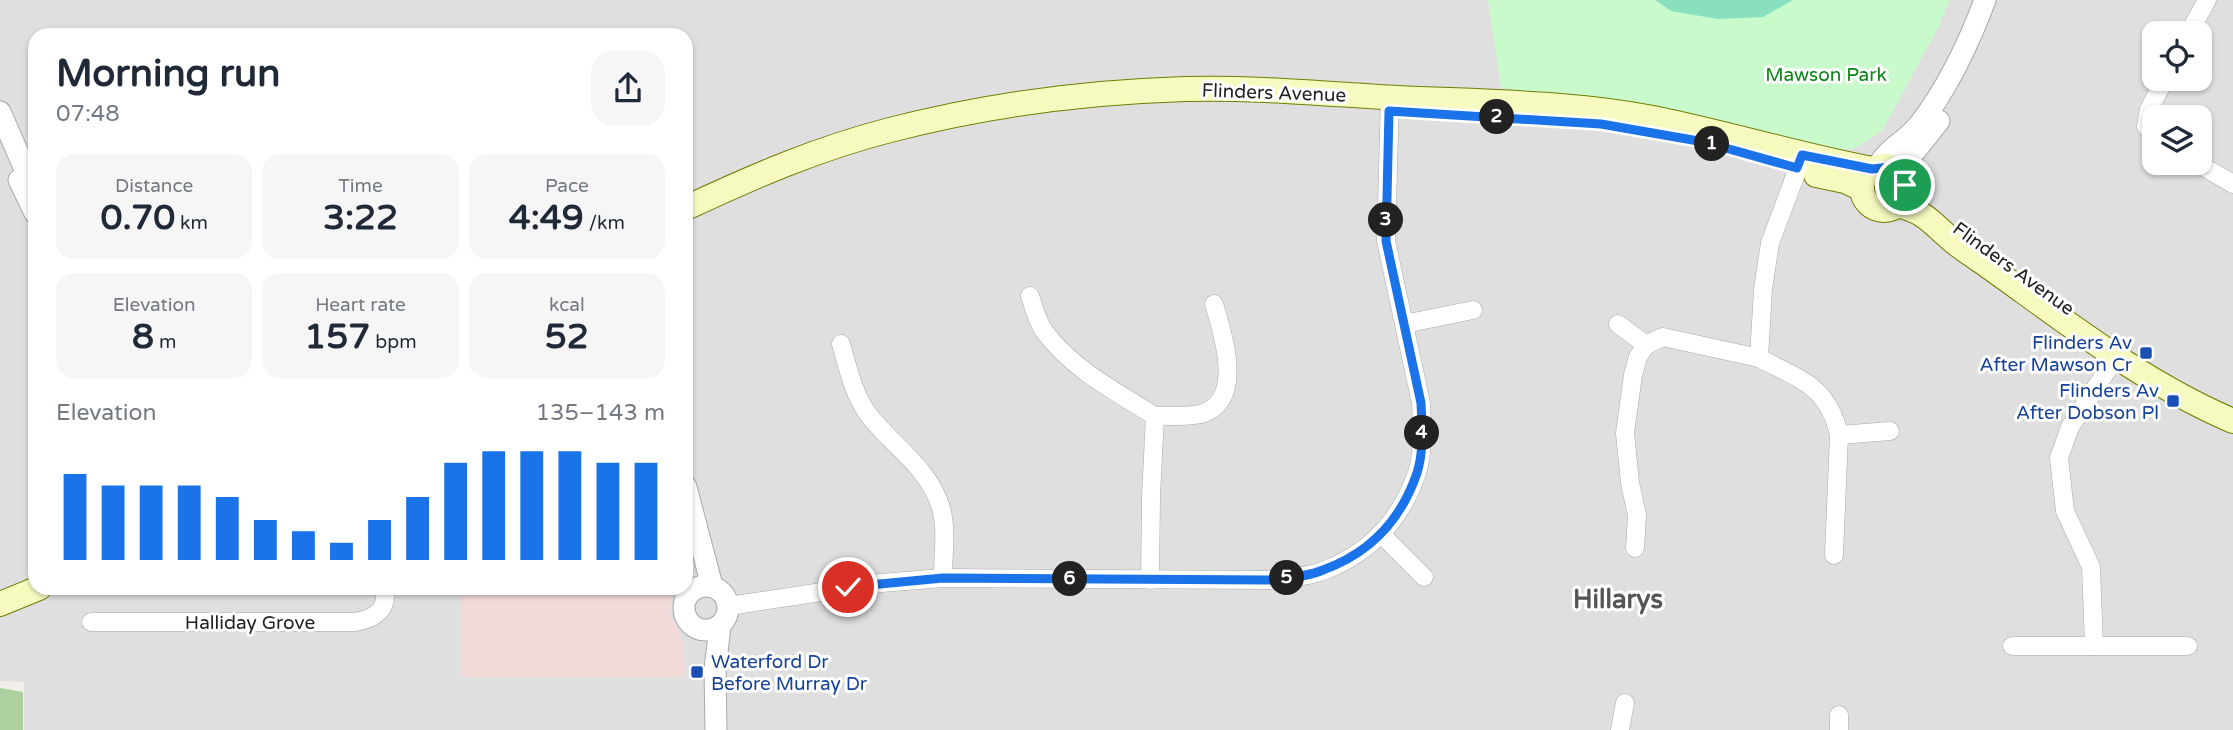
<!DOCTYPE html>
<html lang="en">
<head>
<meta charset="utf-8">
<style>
  :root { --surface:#fff; --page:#f6f6f7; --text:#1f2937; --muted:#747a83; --accent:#1a73e8 }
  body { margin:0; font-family:"Varela Round",sans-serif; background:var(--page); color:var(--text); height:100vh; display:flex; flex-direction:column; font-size:26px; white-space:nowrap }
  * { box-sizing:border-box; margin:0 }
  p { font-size:23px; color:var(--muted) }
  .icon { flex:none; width:38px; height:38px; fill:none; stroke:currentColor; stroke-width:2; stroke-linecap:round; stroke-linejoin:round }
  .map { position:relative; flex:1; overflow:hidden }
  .side { position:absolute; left:28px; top:28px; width:665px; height:567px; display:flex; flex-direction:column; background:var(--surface); border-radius:21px; box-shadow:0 2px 5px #0004 }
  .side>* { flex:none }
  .controls { position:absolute; left:2142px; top:21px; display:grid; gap:14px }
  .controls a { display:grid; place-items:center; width:70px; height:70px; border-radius:14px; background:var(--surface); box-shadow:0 2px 5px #0004; font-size:35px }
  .pin { position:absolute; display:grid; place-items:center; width:60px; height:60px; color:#fff; margin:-30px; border:4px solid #fff; border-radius:50%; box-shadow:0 2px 7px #0007 }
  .km { position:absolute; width:35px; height:35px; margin:-18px; border-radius:50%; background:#222; color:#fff; font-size:19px; line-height:35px; text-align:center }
  .round { display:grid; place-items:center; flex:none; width:74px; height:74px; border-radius:21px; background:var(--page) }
  .summary { display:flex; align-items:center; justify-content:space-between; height:119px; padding:0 28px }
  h1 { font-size:38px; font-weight:800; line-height:52px }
  .figures { display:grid; grid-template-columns:repeat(3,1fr); gap:10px; height:119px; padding:7px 28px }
  .figures div { display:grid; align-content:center; border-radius:18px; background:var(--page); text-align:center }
  .figures b { font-size:35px; font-weight:800 }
  .figures small { font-size:19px; font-weight:400 }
  .figures p { font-size:19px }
  .chart { height:196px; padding:14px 28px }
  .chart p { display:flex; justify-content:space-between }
  .chart svg { width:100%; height:126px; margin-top:7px; stroke:var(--accent); stroke-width:6 }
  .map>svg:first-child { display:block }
</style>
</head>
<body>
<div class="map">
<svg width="2233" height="730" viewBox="0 0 2233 730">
  <rect width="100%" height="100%" fill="#f2efe9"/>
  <path fill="#e0dfdf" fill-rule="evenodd" d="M0 0H2233V730H24V682L0 681ZM2154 33H2200V79H2154ZM35 35H686V588H35ZM2154 117H2200V163H2154Z"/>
  <polygon fill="#f2dad9" points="456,588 672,588 670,615 680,634 686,677 461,677 461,596"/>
  <polygon fill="#add19e" points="0,688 23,692 23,730 0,730"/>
  <polygon fill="#c8facc" points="1488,0 1950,0 1938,28 1882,131 1853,149 1819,149 1653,110 1501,88"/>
  <polygon fill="#88e0be" points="1655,0 1793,0 1763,17 1718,19 1671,11"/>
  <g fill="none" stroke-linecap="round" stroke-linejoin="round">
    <defs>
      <g id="minor">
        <polyline points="2189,33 2207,0"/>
        <polyline points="2154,135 2146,126 2149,109 2165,79"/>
        <path d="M1803 155 1770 243 1763 289 1759 358C1800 380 1828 385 1839 435L1834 555"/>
        <polyline points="2197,163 2233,184"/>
        <path d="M1030 296C1034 307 1037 321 1044 331 1072 369 1116 392 1155 416L1151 496 1150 580"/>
        <polyline points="1404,324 1473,310"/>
        <polyline points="1618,324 1646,345"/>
        <path d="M841 344C848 368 853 393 868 414 892 446 929 467 941 508 947 529 943 556 943 578"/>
        <path d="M1155 416C1170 415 1190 418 1204 413 1244 399 1223 333 1214 304"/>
        <polyline points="1839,435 1890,431"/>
        <polyline points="1382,535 1424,577"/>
        <polyline points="1635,548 1637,515 1630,483 1625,433 1633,375 1638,357 1646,345 1663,337 1759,358"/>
        <path d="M729 606 881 583 943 578 1270 580C1287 578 1306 577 1323 571 1370 553 1401 520 1417 473 1424 451 1422 425 1421 403L1386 241 1390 97"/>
        <path d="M91 622H355C374 619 389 610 384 588"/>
        <polyline points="2012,646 2188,646"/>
        <polyline points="2094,646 2091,567 2065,511 2059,458 2070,427 2123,346"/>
        <polyline points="1839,715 1839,730"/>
        <polyline points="1620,730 1625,703"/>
      </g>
      <g id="tertiary">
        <polyline points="0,112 35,192"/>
        <path d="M1877 167C1890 146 1904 143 1919 125 1946 91 1970 41 1985 0"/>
        <polyline points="1900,174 1904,165 1939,121"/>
        <polyline points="19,180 35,213"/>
        <polyline points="686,487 712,586"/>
        <circle cx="706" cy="608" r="22"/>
        <polyline points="716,730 715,669 720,626"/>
      </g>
      <g id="secondary">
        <circle cx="1884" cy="188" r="22"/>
        <polyline points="1816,175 1845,181 1862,189"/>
        <path d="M1897 205C1928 213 1931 223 1954 242 1964 250 1975 257 1985 264 2065 321 2142 382 2233 421"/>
        <path d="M686 208C752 177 819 148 890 130 986 105 1086 92 1185 89 1256 87 1327 94 1398 98 1483 102 1569 102 1653 118 1727 133 1799 155 1872 169"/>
        <polyline points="0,604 39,588"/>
      </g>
    </defs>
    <use href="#minor" stroke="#a9a9a9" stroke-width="19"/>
    <use href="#tertiary" stroke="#a9a9a9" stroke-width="23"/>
    <use href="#secondary" stroke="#707d05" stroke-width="26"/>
    <use href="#minor" stroke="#fff" stroke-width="18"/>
    <use href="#tertiary" stroke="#fff" stroke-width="21"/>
    <use href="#secondary" stroke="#f7fabf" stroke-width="24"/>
  </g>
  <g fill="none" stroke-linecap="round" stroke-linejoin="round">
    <defs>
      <path id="route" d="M848 587 943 578 1270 580C1287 578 1306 577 1323 570 1370 553 1401 520 1417 473 1424 451 1422 426 1421 403L1386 241 1389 111 1601 124 1704 142 1797 168 1802 155 1872 169 1891 167 1900 174 1905 185"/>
    </defs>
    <use href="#route" stroke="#fff" stroke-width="14"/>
    <use href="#route" stroke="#1a73e8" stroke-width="9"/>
  </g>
  <g fill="#1a4fb4" stroke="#fff" stroke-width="2.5">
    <rect x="2139" y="346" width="14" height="14" rx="3.5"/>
    <rect x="2166" y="394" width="14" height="14" rx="3.5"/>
    <rect x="690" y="665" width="14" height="14" rx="3.5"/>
  </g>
  <g text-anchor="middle" stroke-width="6" stroke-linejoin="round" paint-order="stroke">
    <g font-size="19" fill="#0c8416" stroke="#fff">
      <text x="1826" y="81">Mawson Park</text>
    </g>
    <g font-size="19" fill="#222" stroke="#fff">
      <text transform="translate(1274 92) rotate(2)" y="7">Flinders Avenue</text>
      <text transform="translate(2014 268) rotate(36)" y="7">Flinders Avenue</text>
      <text x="250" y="629">Halliday Grove</text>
    </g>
    <g font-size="19" fill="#164399" stroke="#fff" text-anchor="end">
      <text x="2132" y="349">Flinders Av<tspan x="2132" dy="22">After Mawson Cr</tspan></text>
      <text x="2159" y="397">Flinders Av<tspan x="2159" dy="22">After Dobson Pl</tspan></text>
      <text x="711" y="668" text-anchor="start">Waterford Dr<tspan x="711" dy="22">Before Murray Dr</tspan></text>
    </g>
    <g font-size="26" font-weight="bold" fill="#555" stroke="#fff">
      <text x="1618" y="608">Hillarys</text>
    </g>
  </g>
</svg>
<div class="controls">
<a><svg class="icon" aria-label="locate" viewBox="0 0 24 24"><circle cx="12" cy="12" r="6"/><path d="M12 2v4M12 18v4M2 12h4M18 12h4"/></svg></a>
<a><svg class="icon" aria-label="layers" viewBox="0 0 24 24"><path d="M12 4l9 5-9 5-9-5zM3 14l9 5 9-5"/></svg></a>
</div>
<div class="pin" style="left:1905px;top:185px;background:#1e9e55"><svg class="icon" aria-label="arrive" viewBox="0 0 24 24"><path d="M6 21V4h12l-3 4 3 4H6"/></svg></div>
<div class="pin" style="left:848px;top:587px;background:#d93025"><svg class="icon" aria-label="check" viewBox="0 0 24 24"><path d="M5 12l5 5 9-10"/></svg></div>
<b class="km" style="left:1712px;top:144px">1</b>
<b class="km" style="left:1497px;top:117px">2</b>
<b class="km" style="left:1386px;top:220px">3</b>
<b class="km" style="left:1422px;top:433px">4</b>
<b class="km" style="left:1287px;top:578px">5</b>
<b class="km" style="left:1070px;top:579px">6</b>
<section class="side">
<div class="summary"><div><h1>Morning run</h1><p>07:48</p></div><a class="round"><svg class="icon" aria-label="share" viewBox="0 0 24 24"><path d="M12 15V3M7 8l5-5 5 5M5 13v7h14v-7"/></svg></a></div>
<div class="figures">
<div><p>Distance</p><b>0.70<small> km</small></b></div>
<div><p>Time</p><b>3:22</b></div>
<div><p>Pace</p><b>4:49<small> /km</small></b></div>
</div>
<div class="figures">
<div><p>Elevation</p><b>8<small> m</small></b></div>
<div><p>Heart rate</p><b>157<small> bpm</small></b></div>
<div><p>kcal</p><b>52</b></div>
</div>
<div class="chart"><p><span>Elevation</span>135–143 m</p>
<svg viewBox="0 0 160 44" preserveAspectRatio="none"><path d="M5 44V14M15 44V18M25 44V18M35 44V18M45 44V22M55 44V30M65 44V34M75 44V38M85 44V30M95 44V22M105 44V10M115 44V6M125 44V6M135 44V6M145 44V10M155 44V10"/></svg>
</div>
</section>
</div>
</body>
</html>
